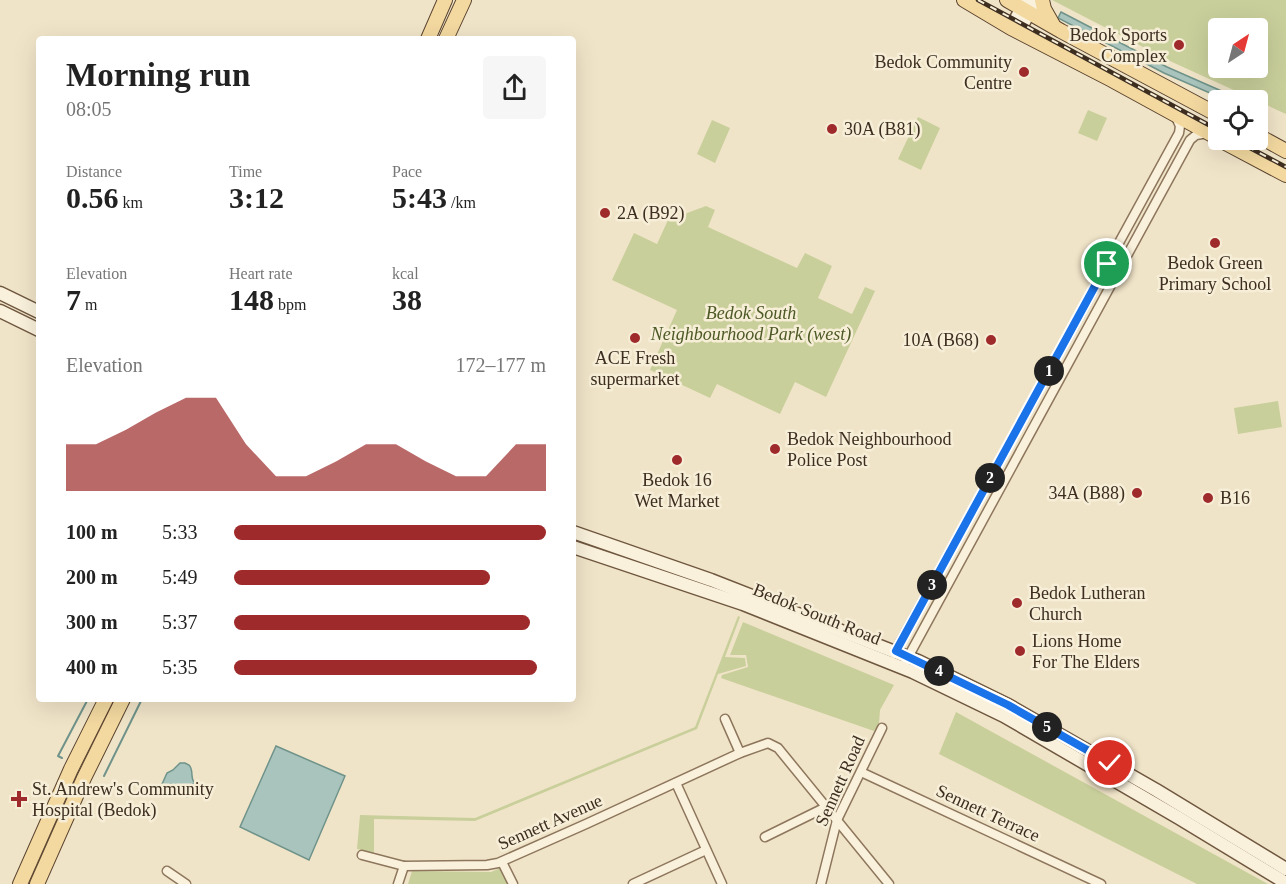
<!DOCTYPE html>
<html lang="en">
<head>
<meta charset="utf-8">
<style>
  :root { --surface:#fff; --page:#f6f6f6; --text:#222; --muted:#767676; --accent:#9e2a2b }
  body { margin:0; font-family:"Times New Roman",serif; background:var(--page); color:var(--text); height:100vh; display:flex; flex-direction:column; font-size:22px; white-space:nowrap }
  * { box-sizing:border-box; margin:0 }
  p { font-size:20px; color:var(--muted) }
  .icon { flex:none; width:33px; height:33px; fill:none; stroke:currentColor; stroke-width:2; stroke-linecap:round; stroke-linejoin:round }
  .map { position:relative; flex:1; overflow:hidden }
  .panel { position:absolute; left:36px; top:36px; width:540px; height:666px; display:flex; flex-direction:column; background:var(--surface); border-radius:6px; box-shadow:0 6px 24px #0002 }
  .panel>* { flex:none }
  .needle { width:39px; rotate:36deg }
  .controls { position:absolute; left:1208px; top:18px; display:grid; gap:12px }
  .controls a { display:grid; place-items:center; width:60px; height:60px; border-radius:6px; background:var(--surface); box-shadow:0 6px 24px #0002; font-size:30px }
  .pin { position:absolute; display:grid; place-items:center; width:51px; height:51px; color:#fff; margin:-26px; border:3px solid #fff; border-radius:50%; box-shadow:0 2px 6px #0007 }
  .km { position:absolute; width:30px; height:30px; margin:-15px; border-radius:50%; background:#222; color:#fff; font-size:16px; line-height:30px; text-align:center }
  .round { display:grid; place-items:center; flex:none; width:63px; height:63px; border-radius:6px; background:var(--page) }
  .head { display:flex; align-items:center; justify-content:space-between; height:102px; padding:0 30px }
  h1 { font-size:33px; font-weight:700; line-height:45px }
  .metrics { display:grid; grid-template-columns:repeat(3,1fr); gap:9px; height:102px; padding:6px 30px }
  .metrics div { display:grid; align-content:center }
  .metrics b { font-size:30px; font-weight:700 }
  .metrics small { font-size:16px; font-weight:400 }
  .metrics p { font-size:16px }
  .chart { height:168px; padding:12px 30px }
  .chart p { display:flex; justify-content:space-between }
  .chart svg { width:100%; height:108px; margin-top:6px; fill:var(--accent); opacity:.7 }
  ul { padding:0 30px; list-style:none; font-size:20px }
  li { display:grid; grid-template-columns:96px 72px 1fr; align-items:center; height:45px }
  li i { height:15px; border-radius:8px; background:var(--accent) }
  .map>svg:first-child { display:block }
</style>
</head>
<body>
<div class="map">
<svg width="1286" height="884" viewBox="0 0 1286 884">
  <rect width="100%" height="100%" fill="#f0e4c8"/>
  <g fill="#c9cf9b" fill-rule="evenodd">
    <path d="M1052 0H1286V114L1172 62ZM1218 28H1257V68H1218Z"/>
    <polygon points="1088,110 1107,118 1097,141 1078,133"/>
    <polygon points="918,117 940,128 921,170 898,159"/>
    <polygon points="712,120 730,128 715,163 697,154"/>
    <polygon points="706,206 715,210 708,227 797,268 805,253 832,266 818,298 852,314 865,287 875,291 826,397 795,382 780,414 717,384 710,398 650,370 677,310 612,280 634,233 657,244 668,220"/>
    <polygon points="1278,401 1282,427 1238,434 1234,408"/>
    <polygon points="738,616 740,617 725,657 745,658 746,666 718,674 697,729 475,821 374,819 374,853 357,849 360,815 475,818 695,727"/>
    <polygon points="743,622 894,685 880,710 879,724 874,731 721,678 722,675 748,667 746,655 730,655"/>
    <polygon points="956,712 1268,884 1197,884 939,754"/>
    <polygon points="503,867 511,884 408,884 412,871 491,872"/>
  </g>
  <g fill="#a9c4bc" stroke="#6f938a" stroke-width="1.5">
    <polygon points="1061,12 1167,67 1242,100 1226,100 1164,73 1058,18"/>
    <polygon points="276,746 345,776 309,860 240,827"/>
    <path d="M180 763H185L189 765C194 770 190 777 194 782L187 797 171 790 166 796 158 793 167 773 173 770Z"/>
  </g>
  <g fill="none" stroke-linecap="round" stroke-linejoin="round">
    <g stroke="#6f938a" stroke-width="2">
      <polyline points="62,758 58,756 88,699"/>
      <polyline points="104,776 142,699"/>
    </g>
    <defs>
      <g id="minor">
        <polyline points="894,654 1179,133 1180,126 1175,115"/>
        <polyline points="906,661 1190,140 1196,135 1208,133"/>
        <polyline points="725,719 740,753"/>
        <polyline points="861,772 1101,884"/>
        <polyline points="676,783 722,884"/>
        <polyline points="765,837 826,807"/>
        <polyline points="362,855 404,866 487,865 498,863 586,824 740,753 768,743 778,748 889,884"/>
        <polyline points="502,862 513,884"/>
        <polyline points="167,871 186,884"/>
        <polyline points="398,884 404,866"/>
        <polyline points="633,884 706,850"/>
        <polyline points="821,884 837,820 882,728"/>
      </g>
      <g id="secondary">
        <polyline points="1011,28 1026,0"/>
        <polyline points="1019,32 1035,0"/>
        <polyline points="0,293 39,312"/>
        <polyline points="0,311 39,330"/>
        <polyline points="573,532 711,580 918,661 1008,705 1156,790 1286,869"/>
        <polyline points="573,547 743,604 913,672 1004,716 1179,818 1286,883"/>
      </g>
      <g id="primary">
        <polyline points="964,0 1011,28 1112,80 1218,138"/>
        <polyline points="1007,0 1061,31 1218,115"/>
        <polyline points="1042,0 1044,9 1053,25"/>
        <polyline points="428,39 445,0"/>
        <polyline points="446,39 464,0"/>
        <polyline points="1257,135 1286,151"/>
        <polyline points="1220,140 1286,175"/>
        <polyline points="20,884 71,769 106,699"/>
        <polyline points="37,884 84,778 123,699"/>
      </g>
    </defs>
    <use href="#minor" stroke="#8d765c" stroke-width="11"/>
    <use href="#secondary" stroke="#6f573f" stroke-width="15"/>
    <use href="#primary" stroke="#5b4430" stroke-width="16"/>
    <use href="#minor" stroke="#faf1dc" stroke-width="8"/>
    <use href="#secondary" stroke="#faf1dc" stroke-width="12"/>
    <use href="#primary" stroke="#f3d9a0" stroke-width="14"/>
    <defs>
      <g id="rail">
        <polyline points="978,0 1218,130"/>
        <polyline points="1235,140 1286,167"/>
      </g>
    </defs>
    <use href="#rail" stroke="#3d2e20" stroke-width="4.5"/>
    <use href="#rail" stroke="#f7eed8" stroke-width="2" stroke-dasharray="7" stroke-linecap="butt"/>
  </g>
  <g fill="none" stroke-linecap="round" stroke-linejoin="round">
    <defs>
      <polyline id="route" points="1107,264 896,651 1008,705 1110,763"/>
    </defs>
    <use href="#route" stroke="#fff" stroke-width="12"/>
    <use href="#route" stroke="#1a73e8" stroke-width="8"/>
  </g>
  <g fill="#9e2a2b" stroke="#f7eed8" stroke-width="2">
    <circle cx="1179" cy="45" r="6"/>
    <circle cx="1024" cy="72" r="6"/>
    <circle cx="832" cy="129" r="6"/>
    <circle cx="605" cy="213" r="6"/>
    <circle cx="1215" cy="243" r="6"/>
    <circle cx="635" cy="338" r="6"/>
    <circle cx="991" cy="340" r="6"/>
    <circle cx="775" cy="449" r="6"/>
    <circle cx="677" cy="460" r="6"/>
    <circle cx="1137" cy="493" r="6"/>
    <circle cx="1208" cy="498" r="6"/>
    <circle cx="1017" cy="603" r="6"/>
    <circle cx="1020" cy="651" r="6"/>
    <path d="M16 790h6v6h6v6h-6v6h-6v-6h-6v-6h6z"/>
  </g>
  <g text-anchor="middle" stroke-width="5" stroke-linejoin="round" paint-order="stroke">
    <g font-size="18" fill="#3d2e20" stroke="#f7eed8" text-anchor="start">
      <text x="1167" y="41" text-anchor="end">Bedok Sports<tspan x="1167" dy="21">Complex</tspan></text>
      <text x="1012" y="68" text-anchor="end">Bedok Community<tspan x="1012" dy="21">Centre</tspan></text>
      <text x="844" y="135">30A (B81)</text>
      <text x="617" y="219">2A (B92)</text>
      <text x="1215" y="269" text-anchor="middle">Bedok Green<tspan x="1215" dy="21">Primary School</tspan></text>
      <text x="979" y="346" text-anchor="end">10A (B68)</text>
      <text x="635" y="364" text-anchor="middle">ACE Fresh<tspan x="635" dy="21">supermarket</tspan></text>
      <text x="787" y="445">Bedok Neighbourhood<tspan x="787" dy="21">Police Post</tspan></text>
      <text x="677" y="486" text-anchor="middle">Bedok 16<tspan x="677" dy="21">Wet Market</tspan></text>
      <text x="1125" y="499" text-anchor="end">34A (B88)</text>
      <text x="1220" y="504">B16</text>
      <text x="1029" y="599">Bedok Lutheran<tspan x="1029" dy="21">Church</tspan></text>
      <text x="1032" y="647">Lions Home<tspan x="1032" dy="21">For The Elders</tspan></text>
      <text x="32" y="795">St. Andrew's Community<tspan x="32" dy="21">Hospital (Bedok)</tspan></text>
    </g>
    <g font-size="18" font-style="italic" fill="#4d5a26" stroke="#f7eed8">
      <text x="751" y="319">Bedok South<tspan x="751" dy="21">Neighbourhood Park (west)</tspan></text>
    </g>
    <g font-size="18" fill="#3d2e20" stroke="#f7eed8">
      <text transform="translate(817 614) rotate(22)" y="6">Bedok South Road</text>
      <text transform="translate(840 781) rotate(-66)" y="6">Sennett Road</text>
      <text transform="translate(988 813) rotate(25)" y="6">Sennett Terrace</text>
      <text transform="translate(550 822) rotate(-24)" y="6">Sennett Avenue</text>
    </g>
  </g>
</svg>
<div class="controls">
<a><svg class="needle" viewBox="-14 -14 28 28"><path d="M0-13l5 13h-10z" fill="#e53935"/><path d="M0 13l5-13h-10z" fill="#767676"/></svg></a>
<a><svg class="icon" aria-label="locate" viewBox="0 0 24 24"><circle cx="12" cy="12" r="6"/><path d="M12 2v4M12 18v4M2 12h4M18 12h4"/></svg></a>
</div>
<div class="pin" style="left:1107px;top:264px;background:#1e9e55"><svg class="icon" aria-label="arrive" viewBox="0 0 24 24"><path d="M6 21V4h12l-3 4 3 4H6"/></svg></div>
<div class="pin" style="left:1110px;top:763px;background:#d93025"><svg class="icon" aria-label="check" viewBox="0 0 24 24"><path d="M5 12l5 5 9-10"/></svg></div>
<b class="km" style="left:1049px;top:371px">1</b>
<b class="km" style="left:990px;top:478px">2</b>
<b class="km" style="left:932px;top:585px">3</b>
<b class="km" style="left:939px;top:671px">4</b>
<b class="km" style="left:1047px;top:727px">5</b>
<section class="panel">
<div class="head"><div><h1>Morning run</h1><p>08:05</p></div><a class="round"><svg class="icon" aria-label="share" viewBox="0 0 24 24"><path d="M12 15V3M7 8l5-5 5 5M5 13v7h14v-7"/></svg></a></div>
<div class="metrics">
<div><p>Distance</p><b>0.56<small> km</small></b></div>
<div><p>Time</p><b>3:12</b></div>
<div><p>Pace</p><b>5:43<small> /km</small></b></div>
</div>
<div class="metrics">
<div><p>Elevation</p><b>7<small> m</small></b></div>
<div><p>Heart rate</p><b>148<small> bpm</small></b></div>
<div><p>kcal</p><b>38</b></div>
</div>
<div class="chart"><p><span>Elevation</span>172–177 m</p>
<svg viewBox="0 0 160 44" preserveAspectRatio="none"><path d="M0 44V25L10 25L20 19L30 12L40 6L50 6L60 25L70 38L80 38L90 32L100 25L110 25L120 32L130 38L140 38L150 25L160 25V44z"/></svg>
</div>
<ul>
<li><b>100 m</b>5:33<i style="width:100%"></i></li>
<li><b>200 m</b>5:49<i style="width:82%"></i></li>
<li><b>300 m</b>5:37<i style="width:95%"></i></li>
<li><b>400 m</b>5:35<i style="width:97%"></i></li>
</ul>
</section>
</div>
</body>
</html>
